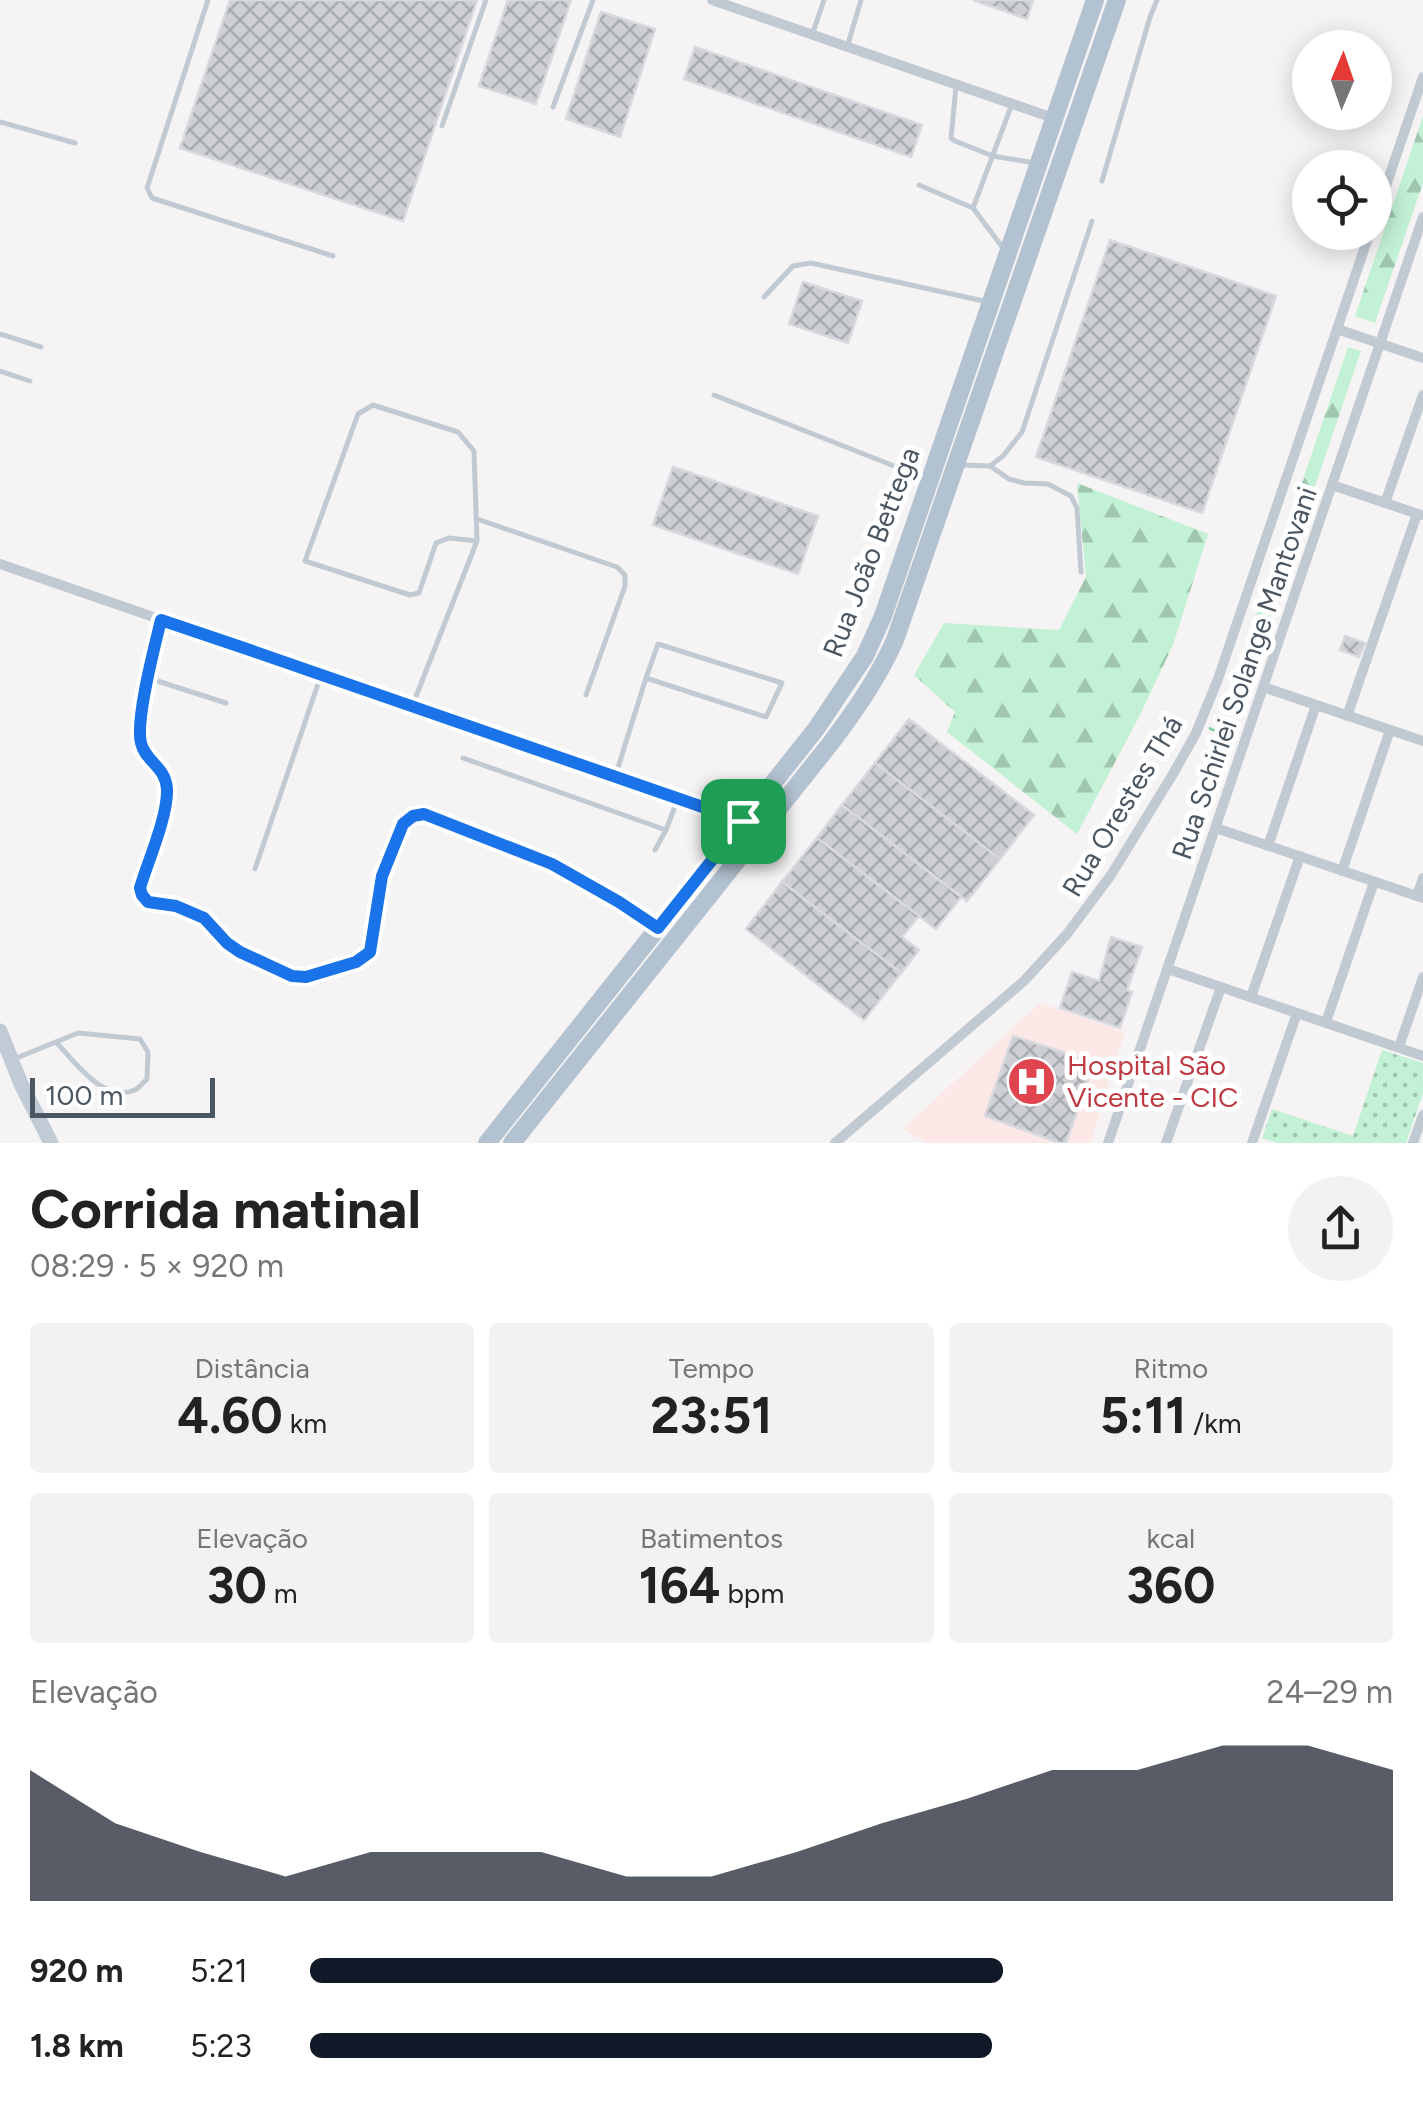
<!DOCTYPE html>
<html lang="pt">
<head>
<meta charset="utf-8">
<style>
  :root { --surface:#fff; --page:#f2f2f2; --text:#222; --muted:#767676; --accent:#111827 }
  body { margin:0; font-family:Figtree,sans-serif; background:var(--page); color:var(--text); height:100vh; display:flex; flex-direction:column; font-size:38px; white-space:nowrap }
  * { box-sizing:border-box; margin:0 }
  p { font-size:32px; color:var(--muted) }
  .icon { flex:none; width:55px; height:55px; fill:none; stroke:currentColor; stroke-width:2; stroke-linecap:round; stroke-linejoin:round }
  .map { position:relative; height:1143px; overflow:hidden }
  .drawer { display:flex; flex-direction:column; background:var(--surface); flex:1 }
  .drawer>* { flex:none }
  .needle { width:65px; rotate:2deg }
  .fabs { position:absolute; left:1292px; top:30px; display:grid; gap:20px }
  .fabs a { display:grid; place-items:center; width:100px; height:100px; border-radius:50%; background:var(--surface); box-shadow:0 5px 25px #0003; font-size:50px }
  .scale { position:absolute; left:30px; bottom:25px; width:185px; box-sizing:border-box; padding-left:10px; border:5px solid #4a5661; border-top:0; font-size:28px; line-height:35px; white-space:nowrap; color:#4a5661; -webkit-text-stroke:8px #fff; paint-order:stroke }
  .pin { position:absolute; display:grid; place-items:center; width:85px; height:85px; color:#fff; margin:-42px; border-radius:20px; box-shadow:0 5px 15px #0006 }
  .round { display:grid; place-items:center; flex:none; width:105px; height:105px; border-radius:52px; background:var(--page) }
  .summary { display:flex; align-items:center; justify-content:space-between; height:170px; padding:0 30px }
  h1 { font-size:55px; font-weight:700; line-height:75px }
  .metrics { display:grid; grid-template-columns:repeat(3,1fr); gap:15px; height:170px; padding:10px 30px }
  .metrics div { display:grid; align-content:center; border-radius:10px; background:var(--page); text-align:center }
  .metrics b { font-size:50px; font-weight:700 }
  .metrics small { font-size:28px; font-weight:400 }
  .metrics p { font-size:28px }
  .chart { height:280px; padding:20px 30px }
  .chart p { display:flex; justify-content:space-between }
  .chart svg { width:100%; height:180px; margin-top:10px; fill:var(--accent); opacity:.7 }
  ul { padding:0 30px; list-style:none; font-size:32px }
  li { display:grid; grid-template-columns:160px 120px 1fr; align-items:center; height:75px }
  li i { height:25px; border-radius:12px; background:var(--accent) }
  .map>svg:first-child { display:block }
</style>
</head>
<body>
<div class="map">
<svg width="1423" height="1143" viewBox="0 0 1423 1143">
  <defs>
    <pattern id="forest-firs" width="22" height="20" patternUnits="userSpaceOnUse" patternTransform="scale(2.5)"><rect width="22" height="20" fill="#c3f1d5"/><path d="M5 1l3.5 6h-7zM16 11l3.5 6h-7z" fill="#a0c6b0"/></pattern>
    <pattern id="park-dots" width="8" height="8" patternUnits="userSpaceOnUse" patternTransform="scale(2.5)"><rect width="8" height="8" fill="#c3f1d5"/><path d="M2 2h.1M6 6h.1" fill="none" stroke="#a0c6b0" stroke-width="1.8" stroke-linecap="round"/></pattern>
    <pattern id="building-cross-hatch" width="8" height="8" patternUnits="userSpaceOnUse" patternTransform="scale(2.5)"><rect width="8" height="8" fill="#cdcfd5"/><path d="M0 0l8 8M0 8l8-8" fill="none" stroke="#a8abb0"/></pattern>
  </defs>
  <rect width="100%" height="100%" fill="#f5f3f3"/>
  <polygon fill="#fce8e6" points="1040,1003 1125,1032 1090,1143 927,1143 903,1129"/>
  <g fill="url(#forest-firs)">
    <polygon points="1423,116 1423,183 1375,323 1355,316"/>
    <polygon points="1348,347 1361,351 1248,684 1235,679"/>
    <polygon points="1077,483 1208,534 1173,645 1140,715 1077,834 947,732 955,712 914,675 944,623 1059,630 1086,577"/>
  </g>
  <polygon fill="url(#park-dots)" points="1382,1050 1423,1063 1423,1093 1406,1143 1277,1143 1262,1138 1272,1109 1353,1136"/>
  <g fill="url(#building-cross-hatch)" stroke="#d7d9de" stroke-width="2.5">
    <polygon points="230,0 477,0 403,221 180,148"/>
    <polygon points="508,0 571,0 536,104 479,86"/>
    <polygon points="973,0 1033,0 1027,19"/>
    <polygon points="601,12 655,29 620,137 566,119"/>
    <polygon points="695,47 922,125 911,157 684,79"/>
    <polygon points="1110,240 1276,296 1202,513 1036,457"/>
    <polygon points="803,282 862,301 848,343 789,324"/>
    <polygon points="673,467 818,516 798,574 653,525"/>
    <polygon points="1345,636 1365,643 1359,657 1340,650"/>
    <polygon points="909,719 1034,815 1000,859 875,763"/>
    <polygon points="875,763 1000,859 967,901 842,805"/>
    <polygon points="842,805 961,897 936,929 817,838"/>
    <polygon points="817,838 919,916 902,937 919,950 901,973 782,882"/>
    <polygon points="782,882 901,973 864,1020 746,929"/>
    <polygon points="1111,937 1142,947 1127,990 1132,992 1120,1028 1060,1008 1072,972 1099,981"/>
    <polygon points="1013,1036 1094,1062 1066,1143 1060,1143 985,1116"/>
  </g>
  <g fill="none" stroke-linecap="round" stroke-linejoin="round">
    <polyline stroke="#7ad0a6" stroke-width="2.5" stroke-dasharray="8 5" stroke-linecap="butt" points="1209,728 1234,740"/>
    <g stroke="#c1cad2" stroke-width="5">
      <polyline points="208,0 147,188 152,198 333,256"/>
      <polyline points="812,35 824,0"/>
      <polyline points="848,44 861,0"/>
      <polyline points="956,87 951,138 955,141 993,156 1035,163"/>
      <polyline points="553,107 593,0"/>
      <polyline points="0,122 75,143"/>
      <polyline points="442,126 486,0"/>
      <polyline points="1102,181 1150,17 1157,0"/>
      <polyline points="919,185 973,208 1003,248"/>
      <polyline points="973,208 1012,104"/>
      <polyline points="764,297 793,266 811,263 988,302"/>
      <polyline points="0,334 41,347"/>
      <polyline points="0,371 30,381"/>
      <polyline points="714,395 927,479"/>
      <polyline points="962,465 990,466 1003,456 1022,432 1092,221"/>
      <polyline points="990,466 1009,479 1024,483 1048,484 1071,496 1077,508 1081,572"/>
      <polyline points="477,519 617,567 625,575 625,586 586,695"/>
      <path d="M161 620C155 645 135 720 141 743 145 761 166 767 167 789 168 815 148 861 140 888L142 895 148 902 176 906 204 918 227 943 240 953 291 976 306 977 356 962 370 951 382 877 403 825 413 816 424 814 552 863 619 902 655 927"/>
      <polyline points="148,678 226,703"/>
      <polyline points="413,704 477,541 474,451 458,432 373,405 358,414 305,561 410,595 419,593 436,543 449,538 477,541"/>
      <polyline points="463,758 666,830 677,801"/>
      <polyline points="615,777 646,678 766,717 782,683 658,644 646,678"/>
      <polyline points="655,850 666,830"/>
      <polyline points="255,869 320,678"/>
      <path d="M14 1059 78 1033 140 1039 148 1052 147 1079C143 1083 140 1087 135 1090 104 1104 74 1061 56 1042"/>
    </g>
    <g stroke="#c1cad2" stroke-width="10">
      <polyline points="712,0 1056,119"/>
      <polyline points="1375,218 1423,77"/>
      <polyline points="1337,329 1423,358"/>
      <polyline points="1332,485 1421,515"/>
      <polyline points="1385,503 1423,395"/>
      <polyline points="0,564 746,822"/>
      <polyline points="1263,687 1423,741"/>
      <polyline points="1347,716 1417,514"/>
      <polyline points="1216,828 1423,898"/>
      <polyline points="1268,846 1316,705"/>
      <polyline points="1342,871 1390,730"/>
      <polyline points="1417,896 1423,878"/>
      <polyline points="1168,969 1423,1056"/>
      <polyline points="1251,997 1300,856"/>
      <polyline points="1326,1022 1374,882"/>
      <polyline points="1399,1047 1423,977"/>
      <polyline points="835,1143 1024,981 1067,934 1111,875 1173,774 1196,733 1218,679 1370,232"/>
      <polyline points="1108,1143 1423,217"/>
      <polyline points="1166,1143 1221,987"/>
      <polyline points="1252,1143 1297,1013"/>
      <polyline points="1413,1143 1423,1115"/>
    </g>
    <polyline stroke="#c1cbd6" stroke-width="15" points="0,1031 21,1084 51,1143"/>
    <g stroke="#b3c2d1" stroke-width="18">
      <polyline points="487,1143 816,729 865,656 883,616 1095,0"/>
      <path d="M512 1143 830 744C855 711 878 678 895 640L1117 0"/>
    </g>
  </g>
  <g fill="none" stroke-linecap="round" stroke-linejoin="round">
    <defs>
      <path id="route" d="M161 620 241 647 743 821 658 928 619 902 552 864 424 814 413 816 403 824 382 876 370 952 356 962 306 977 292 976 240 952 227 943 204 918 176 906 148 902 142 895 140 888C148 861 168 816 167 789 166 767 145 761 141 743 135 720 155 645 161 620Z"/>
    </defs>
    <use href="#route" stroke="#fff" stroke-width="20"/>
    <use href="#route" stroke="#1a73e8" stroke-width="12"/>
  </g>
  <defs>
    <symbol id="hospital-disc" viewBox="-11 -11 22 22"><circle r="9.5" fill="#e0444e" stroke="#fff"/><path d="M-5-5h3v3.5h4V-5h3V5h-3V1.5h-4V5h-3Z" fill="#fff"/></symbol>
  </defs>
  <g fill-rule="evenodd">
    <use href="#hospital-disc" x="1004" y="1054" width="55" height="55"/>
  </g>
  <g text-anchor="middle" stroke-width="10" stroke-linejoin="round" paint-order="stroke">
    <g font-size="28" fill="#4a5661" stroke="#fff">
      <text transform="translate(871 552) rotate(-69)" y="10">Rua João Bettega</text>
      <text transform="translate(1244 673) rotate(-71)" y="10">Rua Schirlei Solange Mantovani</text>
      <text transform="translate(1122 806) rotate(-59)" y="10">Rua Orestes Thá</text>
    </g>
    <g font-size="28" fill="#be3a42" stroke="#fff" text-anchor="start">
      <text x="1067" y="1075">Hospital São<tspan x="1067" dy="32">Vicente - CIC</tspan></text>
    </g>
  </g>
</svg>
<div class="fabs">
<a><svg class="needle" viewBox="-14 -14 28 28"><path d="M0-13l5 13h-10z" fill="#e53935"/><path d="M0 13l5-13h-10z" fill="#767676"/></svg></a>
<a><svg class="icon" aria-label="locate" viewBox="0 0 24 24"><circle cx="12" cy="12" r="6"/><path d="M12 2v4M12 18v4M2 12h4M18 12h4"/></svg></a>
</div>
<div class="scale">100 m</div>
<div class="pin" style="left:743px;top:821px;background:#1e9e55"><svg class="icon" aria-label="arrive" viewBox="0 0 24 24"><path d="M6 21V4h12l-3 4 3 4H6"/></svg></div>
</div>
<section class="drawer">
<div class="summary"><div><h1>Corrida matinal</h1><p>08:29 · 5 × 920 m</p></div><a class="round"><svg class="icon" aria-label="share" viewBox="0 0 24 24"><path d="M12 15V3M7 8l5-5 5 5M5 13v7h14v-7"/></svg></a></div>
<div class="metrics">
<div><p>Distância</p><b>4.60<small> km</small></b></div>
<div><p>Tempo</p><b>23:51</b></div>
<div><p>Ritmo</p><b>5:11<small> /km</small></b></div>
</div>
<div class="metrics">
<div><p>Elevação</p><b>30<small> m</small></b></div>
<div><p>Batimentos</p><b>164<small> bpm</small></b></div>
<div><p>kcal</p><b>360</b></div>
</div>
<div class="chart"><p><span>Elevação</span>24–29 m</p>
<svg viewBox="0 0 160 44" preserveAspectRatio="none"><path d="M0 44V12L10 25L20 32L30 38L40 32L50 32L60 32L70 38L80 38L90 32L100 25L110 19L120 12L130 12L140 6L150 6L160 12V44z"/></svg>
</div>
<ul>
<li><b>920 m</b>5:21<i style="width:64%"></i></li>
<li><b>1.8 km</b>5:23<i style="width:63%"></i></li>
</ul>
</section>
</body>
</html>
